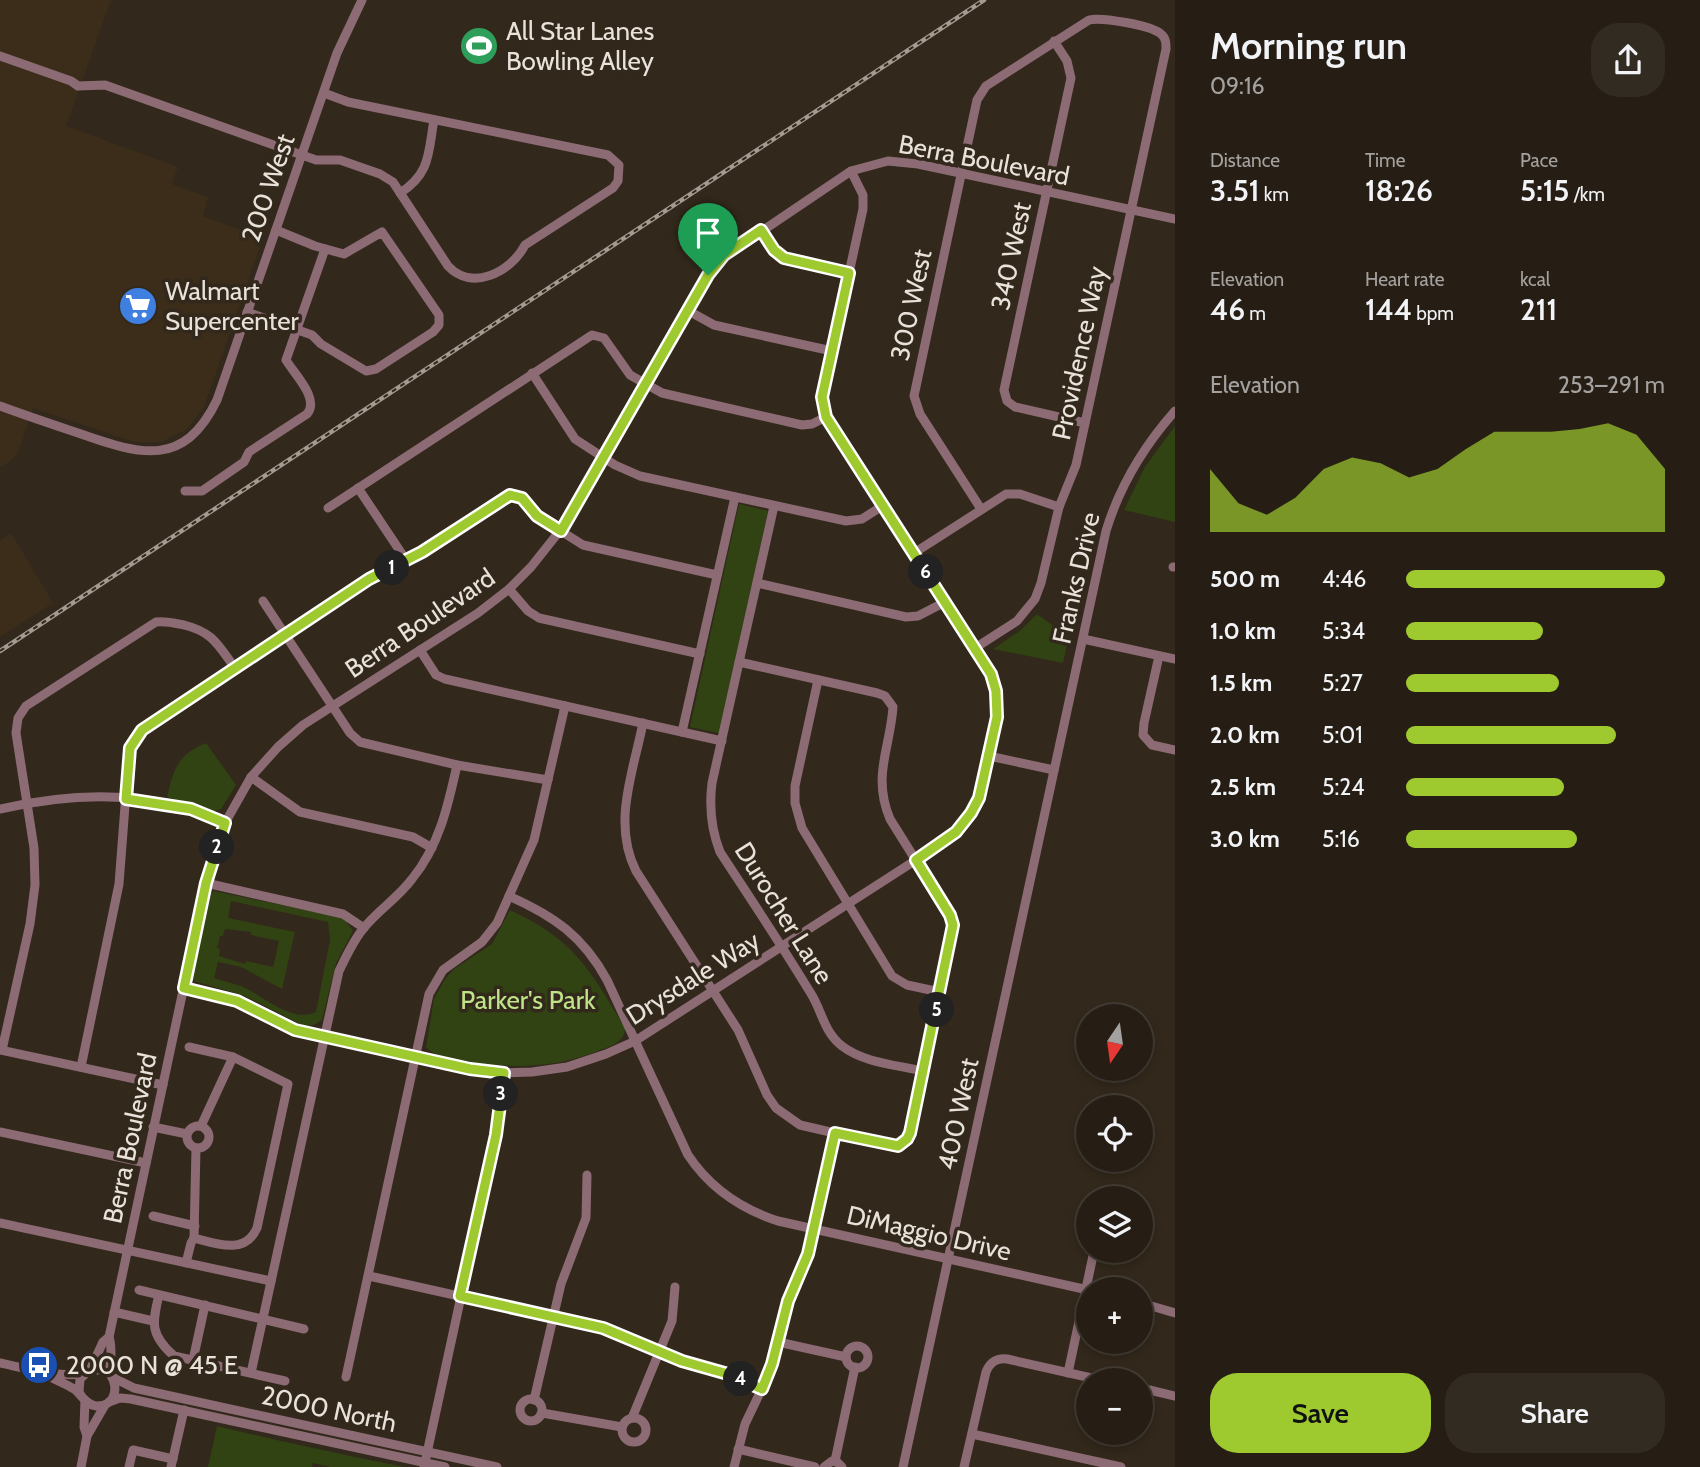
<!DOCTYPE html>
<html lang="en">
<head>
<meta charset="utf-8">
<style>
  :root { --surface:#261e14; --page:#322b22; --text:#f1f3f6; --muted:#a4a2a0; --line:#423c34; --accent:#9eca2f }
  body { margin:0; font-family:Cabin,sans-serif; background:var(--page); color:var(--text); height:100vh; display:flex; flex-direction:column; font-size:26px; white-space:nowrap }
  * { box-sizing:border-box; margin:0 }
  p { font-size:23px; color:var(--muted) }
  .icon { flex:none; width:38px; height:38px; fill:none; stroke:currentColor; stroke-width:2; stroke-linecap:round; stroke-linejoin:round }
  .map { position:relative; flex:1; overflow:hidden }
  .sheet { display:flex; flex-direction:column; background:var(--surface); width:525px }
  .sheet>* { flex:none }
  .needle { width:46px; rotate:193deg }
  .tools { position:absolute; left:1076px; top:1004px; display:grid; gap:14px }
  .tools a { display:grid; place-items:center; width:77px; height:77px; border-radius:50%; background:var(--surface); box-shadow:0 4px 10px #0003,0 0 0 2px var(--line); font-size:35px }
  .pin { position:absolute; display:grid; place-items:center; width:60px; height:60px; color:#fff; margin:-72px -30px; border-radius:50% 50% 50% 0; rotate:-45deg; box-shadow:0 0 7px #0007 }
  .pin .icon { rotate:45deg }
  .km { position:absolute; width:35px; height:35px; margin:-18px; border-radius:50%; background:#222; color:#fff; font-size:19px; line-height:35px; text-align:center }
  .round { display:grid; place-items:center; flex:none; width:74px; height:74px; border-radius:28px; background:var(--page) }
  .overview { display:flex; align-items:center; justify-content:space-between; height:119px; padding:0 35px }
  h1 { font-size:38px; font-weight:600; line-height:52px }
  .metrics { display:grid; grid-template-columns:repeat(3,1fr); gap:10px; height:119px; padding:7px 35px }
  .metrics div { display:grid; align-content:center }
  .metrics b { font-size:30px; font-weight:600 }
  .metrics small { font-size:19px; font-weight:400 }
  .metrics p { font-size:19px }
  .chart { height:196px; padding:14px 35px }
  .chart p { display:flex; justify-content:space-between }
  .chart svg { width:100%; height:126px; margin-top:7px; fill:var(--accent); opacity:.7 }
  .cta { display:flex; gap:14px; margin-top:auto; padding:14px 35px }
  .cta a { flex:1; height:80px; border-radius:28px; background:var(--accent); color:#111; font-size:28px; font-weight:600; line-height:80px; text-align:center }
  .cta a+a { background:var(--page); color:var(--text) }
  ul { padding:0 35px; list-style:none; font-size:23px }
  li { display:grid; grid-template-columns:112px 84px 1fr; align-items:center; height:52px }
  li i { height:18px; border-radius:9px; background:var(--accent) }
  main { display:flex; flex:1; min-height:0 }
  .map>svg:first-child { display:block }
</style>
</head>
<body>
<main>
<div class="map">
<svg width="1175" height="1467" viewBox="0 0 1175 1467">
  <rect width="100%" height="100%" fill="#32281b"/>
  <g fill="#3c2d1b">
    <polygon points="0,0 111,0 66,126 178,167 172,184 208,197 203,216 263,238 204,407 187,429 162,442 134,442 33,408 19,451 14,458 0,468"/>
    <polygon points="11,533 53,603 0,637 0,541"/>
  </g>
  <g fill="#314313" fill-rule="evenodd">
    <polygon points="1175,426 1175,522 1124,510 1145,467"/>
    <polygon points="739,504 768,511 719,733 690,727"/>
    <polygon points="1037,614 1069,637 1063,663 993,649 1021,630"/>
    <path d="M206 743 236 785 221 809 215 811 167 797C174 769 177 755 206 743Z"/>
    <path d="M214 891 339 917 346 921 353 931 336 963 322 1020 314 1025 304 1026 245 996 194 981 192 976 211 894ZM231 901 328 922 330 940 316 1012C293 1024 262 995 241 986 232 983 223 981 214 978L218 962 241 967 282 989 295 932 228 918ZM225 929 251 932V935L279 941 273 967 246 961 245 964 219 956 220 949 217 948 220 936H223Z"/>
    <path d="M510 910C574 939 591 971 625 1028 625 1043 610 1046 598 1051 553 1069 508 1069 460 1060 447 1057 435 1057 426 1047L434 999 445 979 454 969 492 944Z"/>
    <path d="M217 1426C279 1441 341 1454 404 1467H330L313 1463 312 1467H208Z"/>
  </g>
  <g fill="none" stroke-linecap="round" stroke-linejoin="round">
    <g stroke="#8c6b74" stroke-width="9">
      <polyline points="1054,41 1067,61 1071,78 1004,390 1007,401 1015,407 1085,423"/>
      <path d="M0 56 71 81 78 86 105 85 316 160H340L380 174 393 182 448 266C472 292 511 272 525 245L613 188 618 181 619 165 608 155 348 102 324 93"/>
      <path d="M400 193C431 173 428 153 434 120"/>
      <polyline points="761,230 774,250 784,258 849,273"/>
      <polyline points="687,310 714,325 832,351"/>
      <polyline points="247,312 312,335 321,344 366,371 376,369 433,332 439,325 439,315 382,232 344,254 315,246 276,230"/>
      <polyline points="532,373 575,439 615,465 640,476 846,521 862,519 884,505"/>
      <path d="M0 406C27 416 54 425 81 434 141 455 184 468 217 400L337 53 362 0"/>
      <polyline points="358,488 406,560"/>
      <path d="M185 491H202L244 462 249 452 307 414C320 399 295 375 286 360L325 249"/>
      <path d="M774 506 712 783C709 807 711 829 720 852 750 898 781 944 810 992 822 1010 823 1031 842 1046 864 1063 897 1065 923 1071"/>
      <polyline points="328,508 592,335 604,338 630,375 662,393 802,425 812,424 826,417"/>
      <polyline points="914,553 1006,494 1020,494 1059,507"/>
      <polyline points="1173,567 1175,567"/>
      <polyline points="757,583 906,617 918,616 945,602"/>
      <polyline points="509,589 528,611 539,618 700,654"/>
      <polyline points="263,601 350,733 360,742 457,765 548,780"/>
      <polyline points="1083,639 1175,659"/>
      <path d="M975 648 1017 621 1035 599 1041 583 1059 507 1076 465 1166 49C1166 43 1166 38 1161 34 1151 25 1101 17 1089 20L986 86 977 100 914 396 920 414 981 509"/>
      <polyline points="420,650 436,675 445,679 722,741"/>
      <polyline points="1159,656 1144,723 1143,735 1152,745 1175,750"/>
      <polyline points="818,680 795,786 795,803 802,828 892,976 907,985 940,992"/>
      <path d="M643 723C633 773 612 823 636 871L738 1030 767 1095 776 1108 800 1125 891 1146 903 1144 910 1133 953 925 950 915 890 819C872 776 890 749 893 707L885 696 877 693 739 662"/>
      <polyline points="682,732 735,497"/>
      <polyline points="989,756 1054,770"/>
      <polyline points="251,777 300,812 413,837 432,848"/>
      <path d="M0 809C61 795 129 791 190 809 202 813 214 819 225 823"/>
      <polyline points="206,883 343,914 364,928"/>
      <path d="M509 896C554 916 583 936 607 980L688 1155C710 1188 741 1209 778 1221L1088 1290"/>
      <path d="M184 988 237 1001 295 1030 470 1069 501 1073 532 1072 567 1067 606 1054 635 1041 944 842C955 833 966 823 973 810 986 786 1001 719 996 692 993 675 984 662 975 648L826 417 822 397 863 209V195L851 171"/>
      <polyline points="189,1047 233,1057 201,1126"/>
      <polyline points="0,1050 163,1085"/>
      <path d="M2 1050 30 924 35 885 34 848 16 733 18 718 26 706 156 622C166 621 174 623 184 625 213 632 218 645 235 668"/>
      <polyline points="81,1067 119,884 129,754 132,743 142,730 369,579 422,552 510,495 522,498 537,516 583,545 717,575"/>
      <circle cx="198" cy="1137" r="11"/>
      <polyline points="153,1127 187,1134"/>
      <polyline points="0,1132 146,1163"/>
      <polyline points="153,1216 195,1226"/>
      <polyline points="0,1223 271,1281"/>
      <polyline points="194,1238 196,1148"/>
      <path d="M186 1263 191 1243 194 1238C217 1244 245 1255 257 1228L288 1084 233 1057"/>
      <polyline points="369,1276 603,1328 682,1361 728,1374 762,1389"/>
      <polyline points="139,1290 304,1329"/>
      <path d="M159 1295C152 1323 150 1335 174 1356L285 1381"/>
      <polyline points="1141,1303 1175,1313"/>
      <polyline points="114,1312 153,1321"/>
      <polyline points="778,1342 846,1357"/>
      <circle cx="857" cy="1357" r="11"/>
      <polyline points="193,1360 205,1305"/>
      <path d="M0 1363C28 1369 56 1377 84 1374"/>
      <polyline points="90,1370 103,1342 109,1337"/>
      <path d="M44 1373C54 1380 65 1383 74 1389 82 1395 86 1405 96 1406 118 1407 120 1381 106 1370H90L80 1379 79 1392 82 1397"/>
      <path d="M110 1373C110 1361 113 1348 109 1337L206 883 225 823 251 777 278 747 303 725 478 613 509 589 531 567 566 523 687 310 719 260 851 171 888 161 918 164 1175 219"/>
      <path d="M251 1373 339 971C346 957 353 941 363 929 377 911 398 898 412 879 439 846 448 806 457 765"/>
      <polyline points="1068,1373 1094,1251"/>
      <polyline points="346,1377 429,994 443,970 482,942 497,923 534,840 565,706"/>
      <polyline points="114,1378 134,1388 497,1467"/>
      <polyline points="1141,1388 1175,1396"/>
      <circle cx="531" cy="1410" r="11"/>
      <polyline points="85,1400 84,1427 87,1436"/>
      <polyline points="534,1400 561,1284 586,1218 587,1175"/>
      <polyline points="109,1402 120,1398 131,1399 445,1467"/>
      <polyline points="542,1413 622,1427"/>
      <polyline points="632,1418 672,1321 675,1287"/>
      <circle cx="634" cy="1430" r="12"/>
      <polyline points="972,1434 1121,1467"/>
      <polyline points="738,1449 815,1467"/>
      <polyline points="835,1461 855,1367"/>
      <polyline points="81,1467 87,1436 105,1405"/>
      <polyline points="129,1467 133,1450 173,1459"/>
      <polyline points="171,1467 184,1410"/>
      <polyline points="424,1467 496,1135 504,1073"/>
      <polyline points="734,1467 745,1424 768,1376 788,1301 808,1254 835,1133"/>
      <polyline points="824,1467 832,1461 837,1462 842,1467"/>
      <path d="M903 1467 1106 531C1120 485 1144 446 1175 411"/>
      <path d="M964 1467 986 1372C990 1362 996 1358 1007 1359L1105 1381"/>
    </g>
    <defs>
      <polyline id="rail" points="0,651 984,0"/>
    </defs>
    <use href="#rail" stroke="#a39b91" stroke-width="4.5"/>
    <use href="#rail" stroke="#32281b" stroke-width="2" stroke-dasharray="5" stroke-linecap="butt"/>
  </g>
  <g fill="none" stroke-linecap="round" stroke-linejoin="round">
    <defs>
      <polygon id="route" points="761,230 774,250 784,258 849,273 822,397 826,417 991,674 996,691 997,717 979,798 971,813 956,832 916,860 950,915 953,925 910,1133 907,1139 898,1146 835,1133 808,1254 788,1301 772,1364 762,1389 728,1374 682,1361 603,1328 460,1296 496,1135 504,1073 470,1069 295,1030 237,1001 184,988 206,883 225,823 191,809 126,799 130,748 142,730 369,579 422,552 510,495 522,498 537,516 561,531 708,275 724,255"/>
    </defs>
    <use href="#route" stroke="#fff" stroke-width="14"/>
    <use href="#route" stroke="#9eca2f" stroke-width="9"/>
  </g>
  <defs>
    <symbol id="stadium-disc" viewBox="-11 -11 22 22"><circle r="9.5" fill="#2e9e5b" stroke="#32281b"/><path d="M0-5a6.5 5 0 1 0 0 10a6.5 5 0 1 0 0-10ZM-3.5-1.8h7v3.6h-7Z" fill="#fff"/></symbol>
    <symbol id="supermarket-disc" viewBox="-11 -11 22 22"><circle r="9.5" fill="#3f7fe0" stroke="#32281b"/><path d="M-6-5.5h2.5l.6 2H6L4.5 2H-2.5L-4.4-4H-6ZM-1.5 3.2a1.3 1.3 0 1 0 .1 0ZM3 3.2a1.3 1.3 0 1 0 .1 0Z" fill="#fff"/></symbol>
    <symbol id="bus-disc" viewBox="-11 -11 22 22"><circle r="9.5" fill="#1a4fb4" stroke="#32281b"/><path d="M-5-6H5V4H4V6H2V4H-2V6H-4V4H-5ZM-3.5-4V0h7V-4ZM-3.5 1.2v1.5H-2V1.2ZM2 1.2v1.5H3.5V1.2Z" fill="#fff"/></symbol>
  </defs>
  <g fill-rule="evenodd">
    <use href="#stadium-disc" x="457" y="24" width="44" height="44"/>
    <use href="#supermarket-disc" x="116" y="284" width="44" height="44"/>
    <use href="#bus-disc" x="17" y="1343" width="44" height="44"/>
  </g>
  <g text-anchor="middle" stroke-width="7" stroke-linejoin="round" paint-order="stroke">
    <g font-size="26" fill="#e9e2da" stroke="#32281b" text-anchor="start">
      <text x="506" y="40">All Star Lanes<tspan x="506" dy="30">Bowling Alley</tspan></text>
      <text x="165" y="300">Walmart<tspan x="165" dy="30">Supercenter</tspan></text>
      <text x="66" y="1374">2000 N @ 45 E</text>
    </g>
    <g font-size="26" fill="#e9e2da" stroke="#32281b">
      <text transform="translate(984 160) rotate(11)" y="9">Berra Boulevard</text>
      <text transform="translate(268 188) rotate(-71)" y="9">200 West</text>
      <text transform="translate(1011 256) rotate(-78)" y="9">340 West</text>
      <text transform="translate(911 305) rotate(-78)" y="9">300 West</text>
      <text transform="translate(1079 353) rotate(-78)" y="9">Providence Way</text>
      <text transform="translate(1076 578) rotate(-77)" y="9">Franks Drive</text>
      <text transform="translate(420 623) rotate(-34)" y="9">Berra Boulevard</text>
      <text transform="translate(784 913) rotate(58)" y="9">Durocher Lane</text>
      <text transform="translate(693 978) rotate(-32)" y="9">Drysdale Way</text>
      <text transform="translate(958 1114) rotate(-78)" y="9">400 West</text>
      <text transform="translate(130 1138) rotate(-78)" y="9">Berra Boulevard</text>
      <text transform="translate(929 1233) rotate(13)" y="9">DiMaggio Drive</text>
      <text transform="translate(329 1409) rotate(12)" y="9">2000 North</text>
    </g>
    <g font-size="26" fill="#bee487" stroke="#32281b">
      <text x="528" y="1009">Parker's Park</text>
    </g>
  </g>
</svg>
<div class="tools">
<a><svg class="needle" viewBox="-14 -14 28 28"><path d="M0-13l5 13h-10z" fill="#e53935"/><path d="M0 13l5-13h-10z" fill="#a4a2a0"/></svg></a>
<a><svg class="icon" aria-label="locate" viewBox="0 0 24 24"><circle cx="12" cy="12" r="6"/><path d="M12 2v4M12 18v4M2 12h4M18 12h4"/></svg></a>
<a><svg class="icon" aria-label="layers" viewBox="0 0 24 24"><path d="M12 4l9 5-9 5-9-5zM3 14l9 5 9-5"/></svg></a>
<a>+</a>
<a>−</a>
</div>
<div class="pin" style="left:708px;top:275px;background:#1e9e55"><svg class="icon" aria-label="arrive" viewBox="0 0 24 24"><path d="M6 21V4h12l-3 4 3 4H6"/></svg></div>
<b class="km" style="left:392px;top:568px">1</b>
<b class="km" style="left:217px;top:847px">2</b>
<b class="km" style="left:501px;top:1094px">3</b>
<b class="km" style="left:741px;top:1379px">4</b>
<b class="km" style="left:937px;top:1010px">5</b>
<b class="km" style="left:926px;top:572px">6</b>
</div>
<section class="sheet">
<div class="overview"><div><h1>Morning run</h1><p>09:16</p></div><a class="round"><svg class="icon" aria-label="share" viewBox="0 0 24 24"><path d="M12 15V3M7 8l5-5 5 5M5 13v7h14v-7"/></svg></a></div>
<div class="metrics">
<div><p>Distance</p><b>3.51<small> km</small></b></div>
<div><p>Time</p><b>18:26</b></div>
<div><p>Pace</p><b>5:15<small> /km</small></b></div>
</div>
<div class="metrics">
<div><p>Elevation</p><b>46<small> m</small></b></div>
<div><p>Heart rate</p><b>144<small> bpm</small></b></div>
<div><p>kcal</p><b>211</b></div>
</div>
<div class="chart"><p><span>Elevation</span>253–291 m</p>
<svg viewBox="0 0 160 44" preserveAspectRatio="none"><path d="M0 44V22L10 34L20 38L30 32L40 22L50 18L60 20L70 25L80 22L90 15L100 9L110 9L120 9L130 8L140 6L150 10L160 22V44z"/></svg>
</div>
<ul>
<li><b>500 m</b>4:46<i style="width:100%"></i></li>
<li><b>1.0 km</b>5:34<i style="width:53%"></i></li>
<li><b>1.5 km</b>5:27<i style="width:59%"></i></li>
<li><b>2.0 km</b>5:01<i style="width:81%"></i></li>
<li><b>2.5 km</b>5:24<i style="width:61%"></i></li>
<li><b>3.0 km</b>5:16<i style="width:66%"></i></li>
</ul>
<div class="cta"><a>Save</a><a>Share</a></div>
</section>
</main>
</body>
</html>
